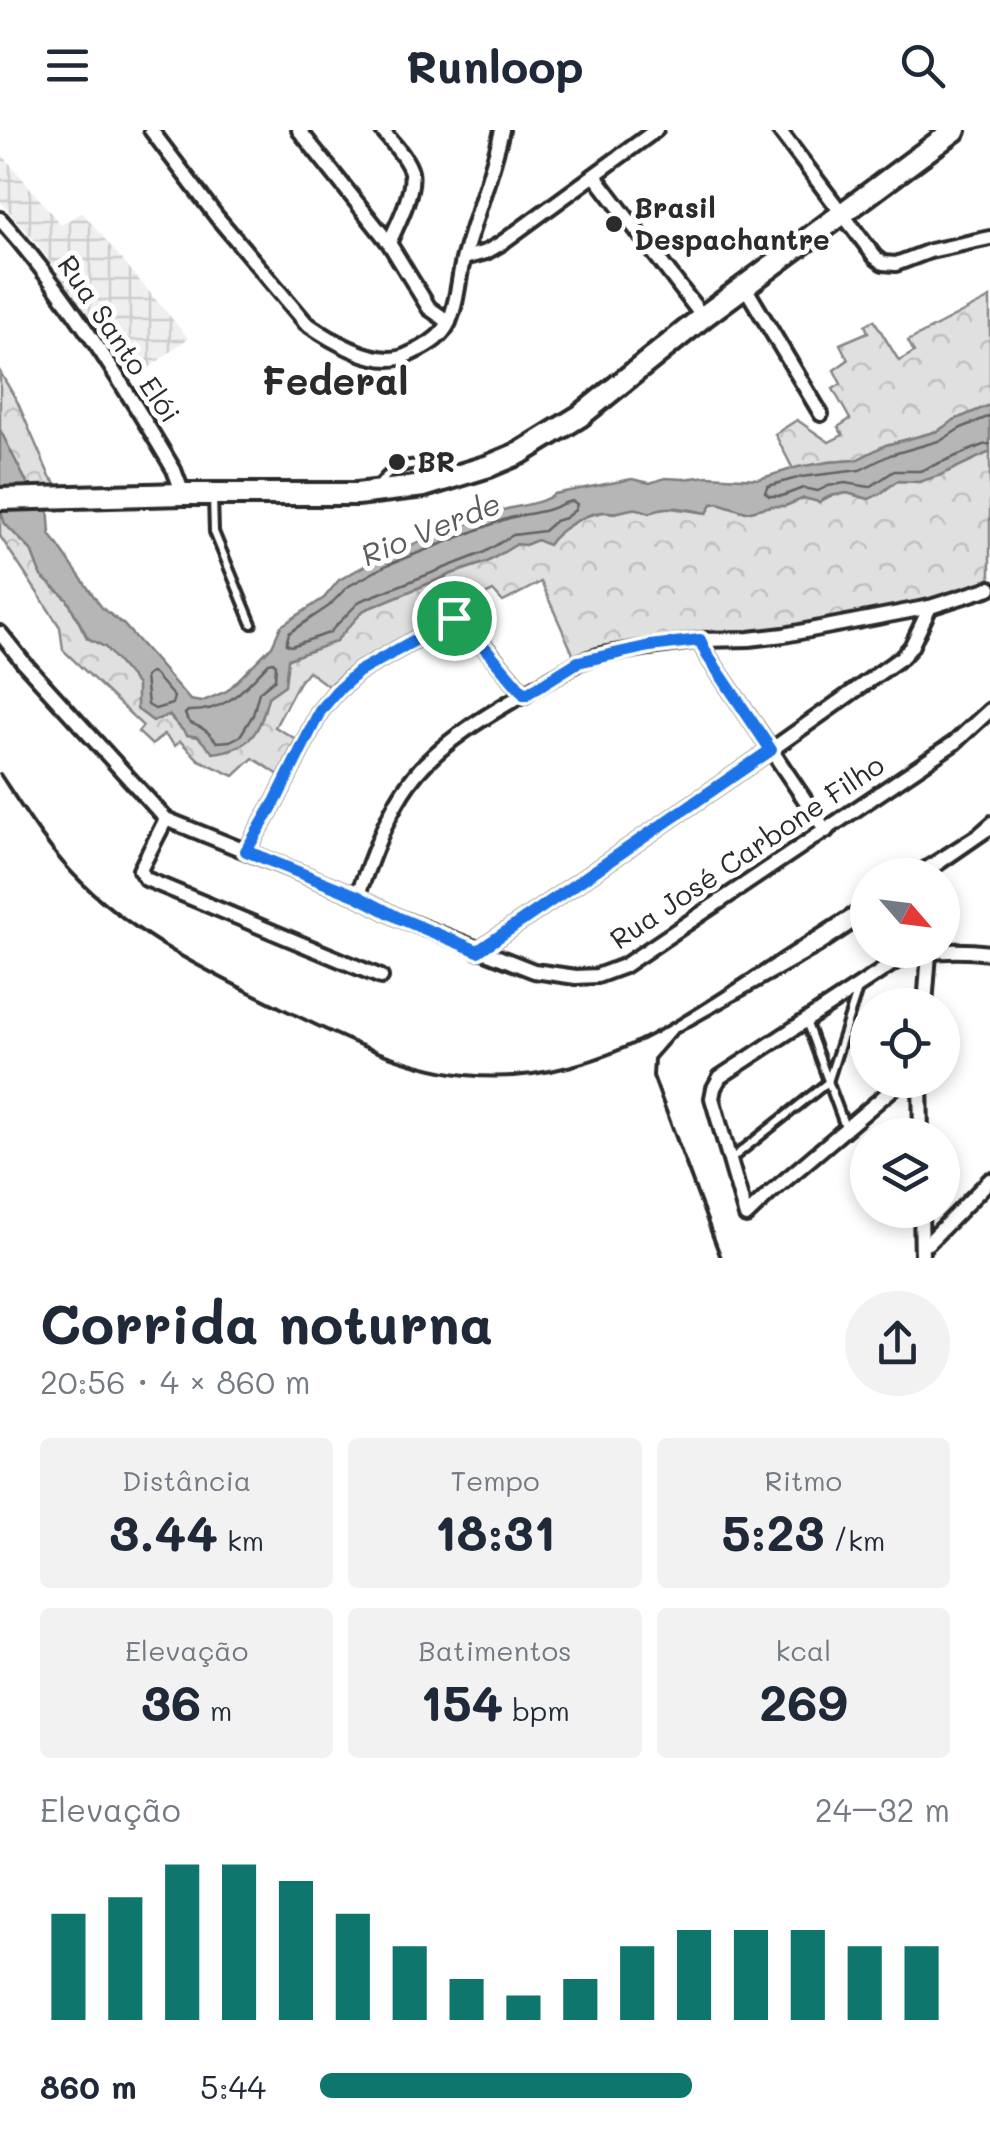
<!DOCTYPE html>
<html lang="pt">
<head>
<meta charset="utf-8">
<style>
  :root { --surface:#fff; --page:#f2f2f3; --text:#1f2937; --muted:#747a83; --accent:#0f766e }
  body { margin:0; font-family:Mali,sans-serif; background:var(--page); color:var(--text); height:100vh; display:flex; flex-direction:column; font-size:38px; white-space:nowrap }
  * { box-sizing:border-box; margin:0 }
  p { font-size:32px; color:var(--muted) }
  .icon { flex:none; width:55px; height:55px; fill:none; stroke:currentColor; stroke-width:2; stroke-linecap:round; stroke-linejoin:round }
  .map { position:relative; height:1128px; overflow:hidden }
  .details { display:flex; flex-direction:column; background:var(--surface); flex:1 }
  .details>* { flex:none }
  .needle { width:65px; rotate:118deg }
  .tools { position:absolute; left:850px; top:728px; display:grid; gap:20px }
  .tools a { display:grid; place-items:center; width:110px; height:110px; border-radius:50%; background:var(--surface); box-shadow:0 5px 15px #0003; font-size:50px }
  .pin { position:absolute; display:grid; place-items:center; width:85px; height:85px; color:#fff; margin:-42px; border:5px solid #fff; border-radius:50%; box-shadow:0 2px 10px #0007 }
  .round { display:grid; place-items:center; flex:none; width:105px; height:105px; border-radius:52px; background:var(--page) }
  .summary { display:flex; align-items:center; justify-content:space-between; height:170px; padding:0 40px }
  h1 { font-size:55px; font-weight:700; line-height:75px }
  .figures { display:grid; grid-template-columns:repeat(3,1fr); gap:15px; height:170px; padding:10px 40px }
  .figures div { display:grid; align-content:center; border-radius:10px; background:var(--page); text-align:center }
  .figures b { font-size:50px; font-weight:700 }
  .figures small { font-size:28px; font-weight:400 }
  .figures p { font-size:28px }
  .chart { height:280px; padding:20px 40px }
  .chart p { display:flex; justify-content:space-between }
  .chart svg { width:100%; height:180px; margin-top:10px; stroke:var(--accent); stroke-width:6 }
  ul { padding:0 40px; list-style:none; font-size:32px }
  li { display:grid; grid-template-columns:160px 120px 1fr; align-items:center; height:75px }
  li i { height:25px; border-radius:12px; background:var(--accent) }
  header { display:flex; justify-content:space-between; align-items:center; height:130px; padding:0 40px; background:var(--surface); font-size:45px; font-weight:700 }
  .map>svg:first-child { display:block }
</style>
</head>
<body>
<header><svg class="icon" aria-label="menu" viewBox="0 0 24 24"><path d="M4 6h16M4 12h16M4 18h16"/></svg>Runloop<svg class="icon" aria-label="search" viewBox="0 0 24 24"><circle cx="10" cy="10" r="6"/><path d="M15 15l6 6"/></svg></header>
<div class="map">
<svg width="990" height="1128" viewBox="0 0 990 1128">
  <defs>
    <pattern id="industrial-grid" width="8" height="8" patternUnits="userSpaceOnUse" patternTransform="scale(2.5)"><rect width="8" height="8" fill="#efefef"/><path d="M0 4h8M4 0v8" fill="none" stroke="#cdcdcd"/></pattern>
    <pattern id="forest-crowns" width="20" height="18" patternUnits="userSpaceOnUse" patternTransform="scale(2.5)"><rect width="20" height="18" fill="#e0e0e0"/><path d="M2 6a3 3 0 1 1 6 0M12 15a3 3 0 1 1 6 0" fill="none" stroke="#c0c0c0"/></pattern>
  </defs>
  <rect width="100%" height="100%" fill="#fff"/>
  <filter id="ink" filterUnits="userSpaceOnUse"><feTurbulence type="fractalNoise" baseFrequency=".01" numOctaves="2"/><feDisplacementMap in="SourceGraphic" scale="20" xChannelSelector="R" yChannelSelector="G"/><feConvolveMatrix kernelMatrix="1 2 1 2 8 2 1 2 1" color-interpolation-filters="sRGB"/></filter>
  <g filter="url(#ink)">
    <polygon fill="url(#industrial-grid)" points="0,22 61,95 82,82 188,208 135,249 35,111 0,71"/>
    <g fill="url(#forest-crowns)" stroke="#868686" stroke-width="2.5">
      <polygon points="990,168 990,275 954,290 938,301 886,315 856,330 829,332 793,339 775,304 797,290 829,312 843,305 838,297 850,289 833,259 841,254 834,240 848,230 840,214 868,202 865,195 874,190 899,231 914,222 908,211"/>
      <polygon points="0,242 17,271 50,347 64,361 34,361 29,357 0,300"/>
      <polygon points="990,322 990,454 964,465 773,502 666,507 574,526 541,452 503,472 493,461 465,474 347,540 328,556 308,541 299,552 275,597 296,609 279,645 253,628 234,646 199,630 180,611 175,616 164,604 152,615 138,602 143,596 63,520 60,497 0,406 0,379 5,394 31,420 41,446 67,469 87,508 105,517 187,605 262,589 268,567 288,529 335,512 364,480 454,443 487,432 517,414 525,415 537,410 543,412 583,387 603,382 615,383 635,377 670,378 707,383 712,374 718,373 746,382 771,376 785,376 804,368 819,372 830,366 847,363 869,369 881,363 897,351 919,352"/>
    </g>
    <path fill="#b6b6b6" stroke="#7e7e7e" stroke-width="2.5" d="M990 275V322L941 345 919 352 897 351 881 363 869 369 847 363 830 366 819 372 804 368 785 376H771L746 382 718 373 712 374 707 383C689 380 667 373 650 383 631 376 636 379 618 382 613 383 607 381 602 382 585 383 557 401 548 415L537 410 525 415 517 414 487 432 454 443 364 480 335 512 288 529 285 555 268 567C259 603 252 618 213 623L198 607 187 605 169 585 153 591 137 579V555L105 517 88 508 67 469 41 446 31 420 5 394 0 379V300L29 357 48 374 50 404 102 478 124 495 190 570 201 572 227 561 272 516 281 496 324 468 339 450 383 426 499 381C515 376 543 374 554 364L632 349 650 353 665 348 683 349 708 346 759 349 798 337 829 332 856 330 886 315 938 301 954 290Z"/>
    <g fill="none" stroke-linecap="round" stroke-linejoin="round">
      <g stroke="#636363" stroke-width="2.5">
        <polyline points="990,286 959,299 942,310 890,325 860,340 801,347 768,356 765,362 769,366 782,366 803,358 818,361 828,356 845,353 870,357 894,341 920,341 983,315 990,314"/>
        <path d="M572 371 577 374 575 380 565 388 555 391 544 401 513 405 483 423 360 471 329 503 291 516 286 514 289 503 329 476 347 457 387 435 503 390C518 385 532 384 547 380 557 377 562 373 572 371Z"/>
        <path d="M269 533 273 532 276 535 275 549 259 562 253 585 240 606 230 611 217 612C213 608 208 601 203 599 194 593 189 596 185 584L188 581C228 582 243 559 269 533Z"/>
        <polygon points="150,543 154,544 174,567 172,574 155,579 148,575 145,547"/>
      </g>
      <defs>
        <g id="lane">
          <path d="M378 356C392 334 423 326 443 346"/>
          <polyline points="213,366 214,402 252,494"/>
          <polyline points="806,891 845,997"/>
          <polyline points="730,1030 828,952 858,859"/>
        </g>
        <g id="street">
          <path d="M151 0 216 86 306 193C329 209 370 234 399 228 405 227 413 222 420 219 431 213 442 206 448 194 458 173 458 148 464 126 476 84 492 43 502 0"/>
          <polyline points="299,0 389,113 429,178 449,192"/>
          <path d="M382 0C391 12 407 27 411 42 415 61 397 95 389 113"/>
          <polyline points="779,0 875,127 883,133 896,134 930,121 990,108"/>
          <polyline points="595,46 703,187"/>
          <path d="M0 89C68 165 122 252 174 340L183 364"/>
          <polyline points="464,128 486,122 500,114 656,0"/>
          <polyline points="745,157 821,284"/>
          <polyline points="0,503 24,533 166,689 357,766 399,788 534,841 576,847 597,846 624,836 954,613 990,580"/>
          <polyline points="700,510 707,525 826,701"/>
          <polyline points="166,689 140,740 146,749 381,847"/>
          <polyline points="246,721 276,670 320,581 336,562 358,542 454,488 463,491 525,565"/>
          <path d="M357 766C372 729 385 686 409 653 446 601 524 566 579 532L601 525 650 517 700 510 749 509 784 505 930 477 990 458"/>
          <polyline points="478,821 771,620 902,527 911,517 930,477"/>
          <polyline points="925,875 929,823"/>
          <path d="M903 950 769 1064 746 1086 712 968 714 958 720 947 898 830C927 820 960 819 990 823"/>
          <polyline points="920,950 921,1005"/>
          <polyline points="921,1080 922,1128"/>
          <polyline points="922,1115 928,1113 990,1050"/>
        </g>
        <polyline id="primary" points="0,369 183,364 357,364 424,356 489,336 520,323 580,286 703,187 955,0"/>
      </defs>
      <use href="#lane" stroke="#2b2b2b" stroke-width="14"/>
      <use href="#street" stroke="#2b2b2b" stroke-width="20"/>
      <use href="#primary" stroke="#2b2b2b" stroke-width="28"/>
      <use href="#lane" stroke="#fff" stroke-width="6"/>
      <use href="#street" stroke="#fff" stroke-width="12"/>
      <use href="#primary" stroke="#fff" stroke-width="20"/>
      <g stroke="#2b2b2b" stroke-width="4">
        <path d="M0 644C25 682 49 721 82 753 140 809 210 843 281 878 340 907 400 937 466 945 501 949 538 945 572 936 634 921 687 884 740 850 782 822 825 794 868 767"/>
        <polyline points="902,745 974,699 990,685"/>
        <polyline points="935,745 990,707"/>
        <polyline points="721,1128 653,946 654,929 676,904 820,823 868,791"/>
      </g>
    </g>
  </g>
  <g fill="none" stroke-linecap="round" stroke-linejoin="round" filter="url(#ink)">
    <defs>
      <polygon id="route" points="454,488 463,492 525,565 578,532 650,516 700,510 707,525 771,620 478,821 399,788 357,766 246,721 276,670 320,581 336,562 358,542"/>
    </defs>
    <use href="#route" stroke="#fff" stroke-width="20"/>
    <use href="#route" stroke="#1a73e8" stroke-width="12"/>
  </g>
  <g fill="#2b2b2b" stroke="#fff" stroke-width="4">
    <circle cx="614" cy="94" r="10"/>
    <circle cx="397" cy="332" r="10"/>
  </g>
  <g text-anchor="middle" stroke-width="10" stroke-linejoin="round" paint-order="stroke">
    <g font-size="28" font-weight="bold" fill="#2b2b2b" stroke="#fff" text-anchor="start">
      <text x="634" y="88">Brasil<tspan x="634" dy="32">Despachantre</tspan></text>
      <text x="417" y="342">BR</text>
    </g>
    <g font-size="28" fill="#2b2b2b" stroke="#fff">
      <text transform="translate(119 209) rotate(56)" y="10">Rua Santo Elói</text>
      <text transform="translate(747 722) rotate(-34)" y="10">Rua José Carbone Filho</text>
    </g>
    <g font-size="30" font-style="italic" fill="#5c5c5c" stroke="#fff">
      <text transform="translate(431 400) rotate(-22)" y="10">Rio Verde</text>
    </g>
    <g font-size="38" font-weight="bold" fill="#2b2b2b" stroke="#fff">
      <text x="335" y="265">Federal</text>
    </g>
  </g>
</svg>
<div class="tools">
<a><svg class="needle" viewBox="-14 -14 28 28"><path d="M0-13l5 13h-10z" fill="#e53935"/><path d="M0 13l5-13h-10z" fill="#747a83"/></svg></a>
<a><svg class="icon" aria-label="locate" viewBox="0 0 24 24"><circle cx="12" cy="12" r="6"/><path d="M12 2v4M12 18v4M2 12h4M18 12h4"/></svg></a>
<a><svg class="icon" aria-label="layers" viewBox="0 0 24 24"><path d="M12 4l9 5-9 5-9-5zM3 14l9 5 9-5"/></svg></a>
</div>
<div class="pin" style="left:454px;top:488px;background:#1e9e55"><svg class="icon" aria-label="arrive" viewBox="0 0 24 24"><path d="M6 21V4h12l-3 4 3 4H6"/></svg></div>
</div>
<section class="details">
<div class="summary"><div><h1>Corrida noturna</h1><p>20:56 · 4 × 860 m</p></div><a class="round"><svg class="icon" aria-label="share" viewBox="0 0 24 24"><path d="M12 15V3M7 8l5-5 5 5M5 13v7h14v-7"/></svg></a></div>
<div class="figures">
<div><p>Distância</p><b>3.44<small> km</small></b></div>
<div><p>Tempo</p><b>18:31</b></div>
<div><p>Ritmo</p><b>5:23<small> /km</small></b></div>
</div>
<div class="figures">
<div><p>Elevação</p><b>36<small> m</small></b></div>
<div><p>Batimentos</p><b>154<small> bpm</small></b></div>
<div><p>kcal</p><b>269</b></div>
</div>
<div class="chart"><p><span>Elevação</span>24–32 m</p>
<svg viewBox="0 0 160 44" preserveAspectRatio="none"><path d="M5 44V18M15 44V14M25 44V6M35 44V6M45 44V10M55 44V18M65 44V26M75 44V34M85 44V38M95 44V34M105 44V26M115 44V22M125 44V22M135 44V22M145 44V26M155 44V26"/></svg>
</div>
<ul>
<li><b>860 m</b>5:44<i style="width:59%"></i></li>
</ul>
</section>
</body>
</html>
